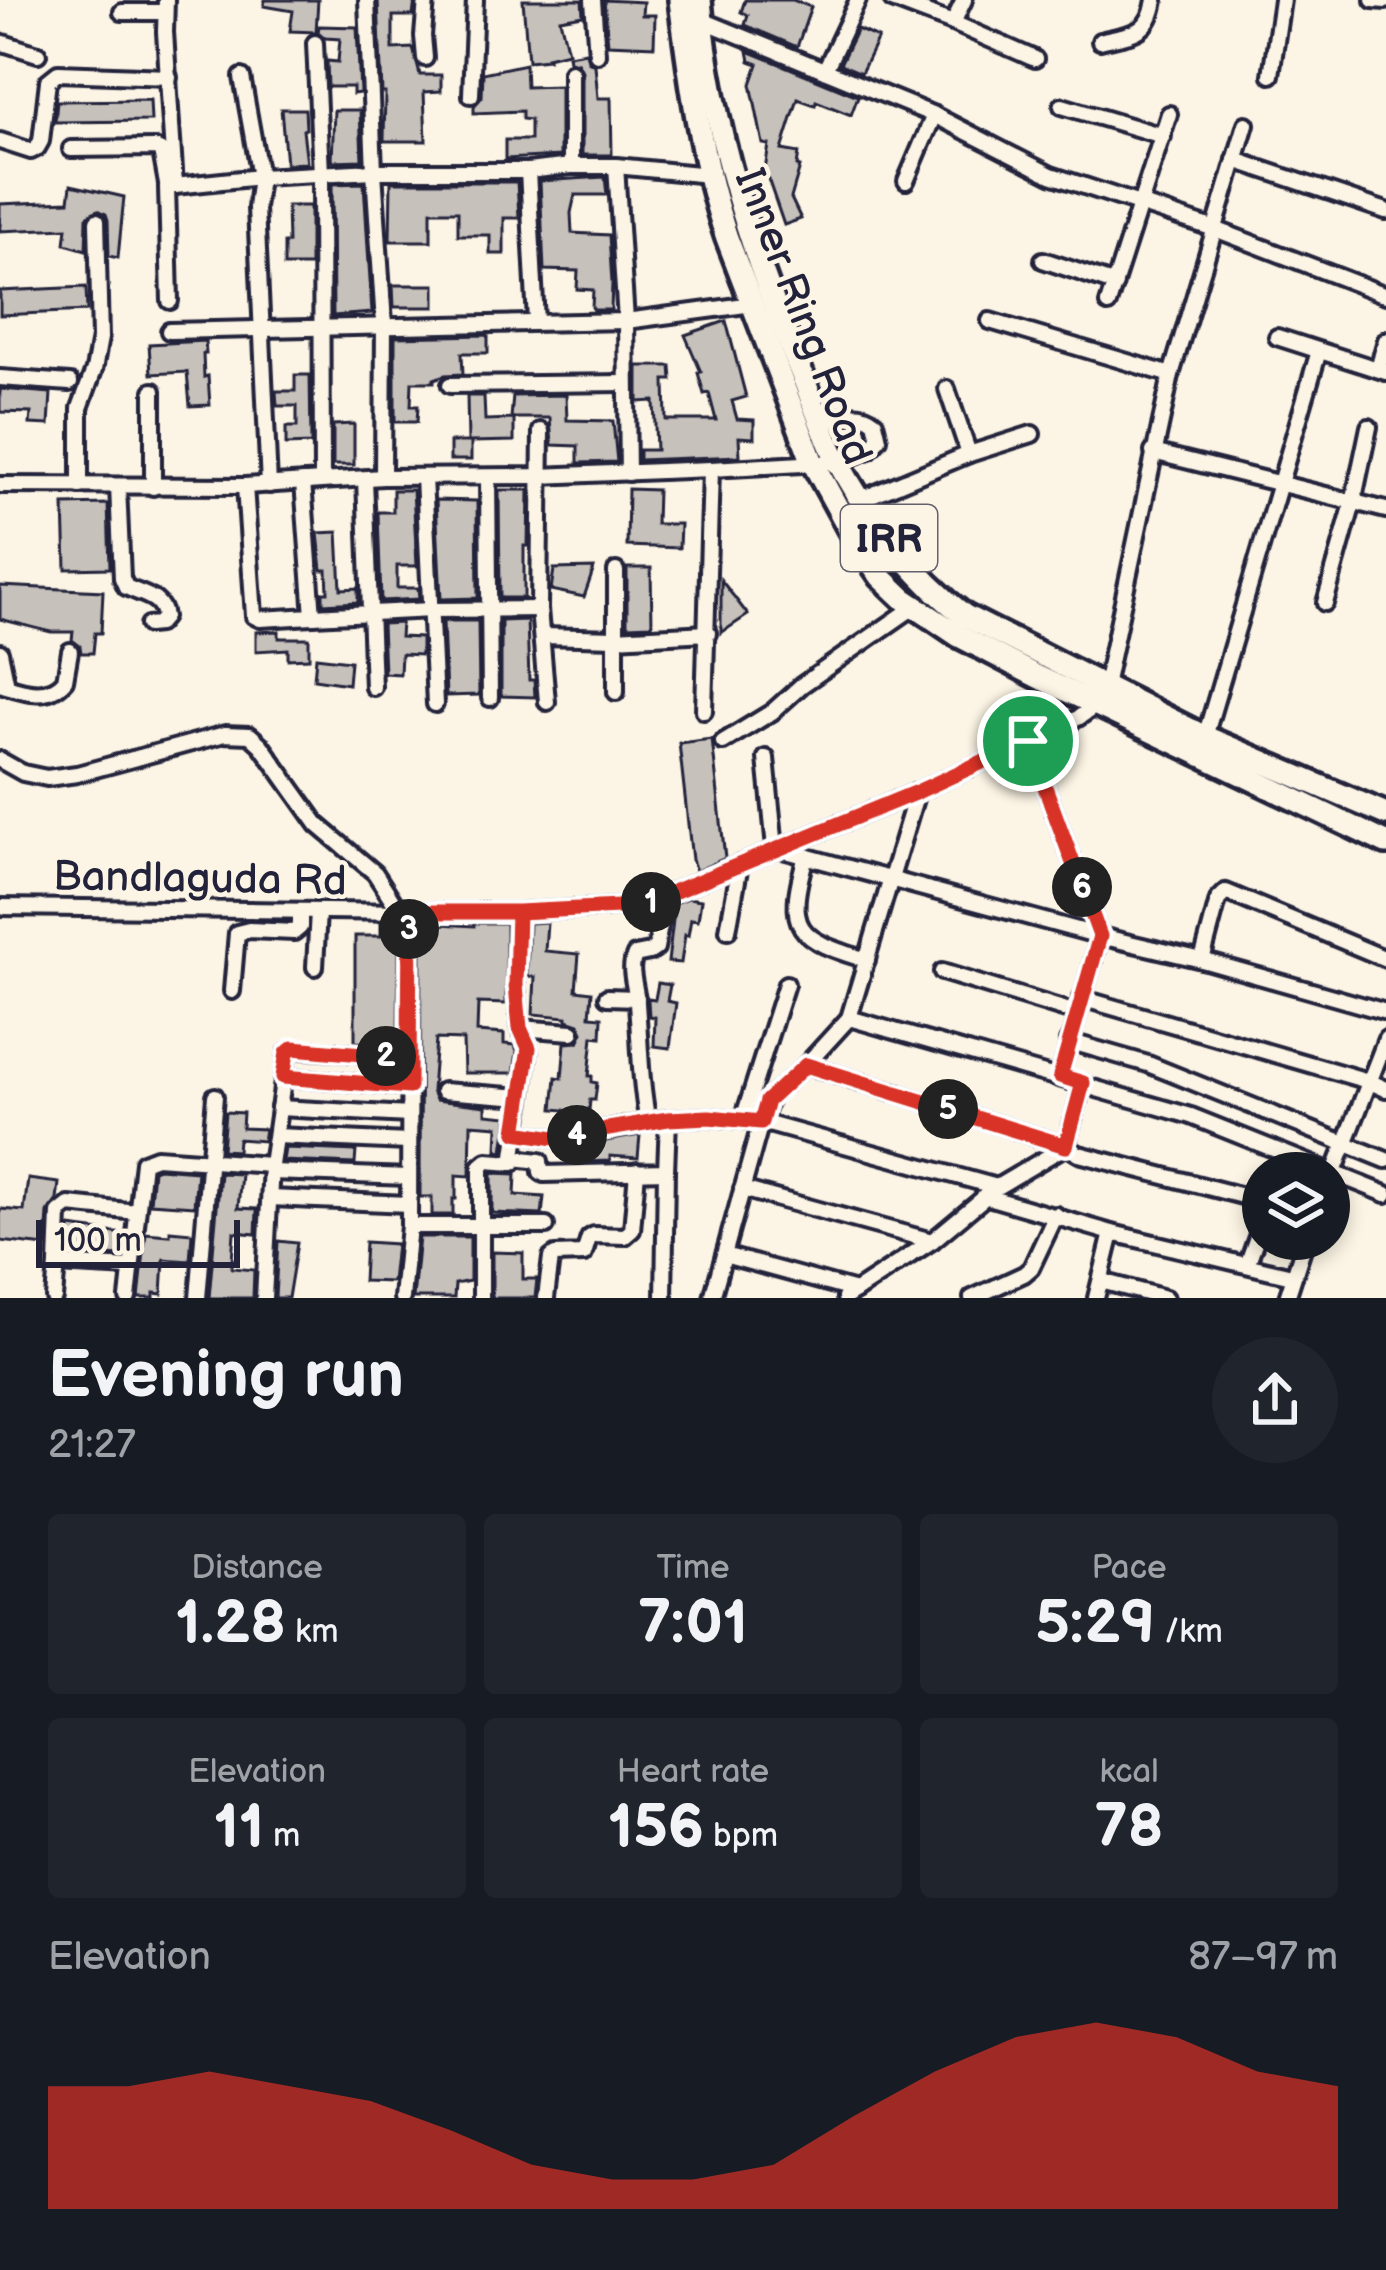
<!DOCTYPE html>
<html lang="en">
<head>
<meta charset="utf-8">
<style>
  :root { --surface:#171b24; --page:#20242c; --text:#f1f3f6; --muted:#9ea1a6; --accent:#d93025 }
  body { margin:0; font-family:"Balsamiq Sans",sans-serif; background:var(--page); color:var(--text); height:100vh; display:flex; flex-direction:column; font-size:45px; white-space:nowrap }
  * { box-sizing:border-box; margin:0 }
  p { font-size:39px; color:var(--muted) }
  .icon { flex:none; width:66px; height:66px; fill:none; stroke:currentColor; stroke-width:2; stroke-linecap:round; stroke-linejoin:round }
  .map { position:relative; height:1298px; overflow:hidden }
  .details { display:flex; flex-direction:column; background:var(--surface); flex:1 }
  .details>* { flex:none }
  .buttons { position:absolute; left:1242px; top:1152px; display:grid; gap:24px }
  .buttons a { display:grid; place-items:center; width:108px; height:108px; border-radius:50%; background:var(--surface); box-shadow:0 6px 18px #0003; font-size:60px }
  .scale { position:absolute; left:36px; bottom:30px; width:204px; box-sizing:border-box; padding-left:12px; border:6px solid #22223b; border-top:0; font-size:33px; line-height:42px; white-space:nowrap; color:#22223b; -webkit-text-stroke:9px #fcf5e5; paint-order:stroke }
  .pin { position:absolute; display:grid; place-items:center; width:102px; height:102px; color:#fff; margin:-51px; border:6px solid #fff; border-radius:50%; box-shadow:0 3px 12px #0007 }
  .km { position:absolute; width:60px; height:60px; margin:-30px; border-radius:50%; background:#222; color:#fff; font-size:33px; line-height:60px; text-align:center }
  .round { display:grid; place-items:center; flex:none; width:126px; height:126px; border-radius:63px; background:var(--page) }
  .overview { display:flex; align-items:center; justify-content:space-between; height:204px; padding:0 48px }
  h1 { font-size:66px; font-weight:700; line-height:90px }
  .stats { display:grid; grid-template-columns:repeat(3,1fr); gap:18px; height:204px; padding:12px 48px }
  .stats div { display:grid; align-content:center; border-radius:12px; background:var(--page); text-align:center }
  .stats b { font-size:60px; font-weight:700 }
  .stats small { font-size:33px; font-weight:400 }
  .stats p { font-size:33px }
  .chart { height:336px; padding:24px 48px }
  .chart p { display:flex; justify-content:space-between }
  .chart svg { width:100%; height:216px; margin-top:12px; fill:var(--accent); opacity:.7 }
  .map>svg:first-child { display:block }
</style>
</head>
<body>
<div class="map">
<svg width="1386" height="1298" viewBox="0 0 1386 1298">
  <rect width="100%" height="100%" fill="#fcf5e5"/>
  <filter id="ink" filterUnits="userSpaceOnUse"><feTurbulence type="fractalNoise" baseFrequency=".00833" numOctaves="2"/><feDisplacementMap in="SourceGraphic" scale="24" xChannelSelector="R" yChannelSelector="G"/><feConvolveMatrix kernelMatrix="1 2 1 2 8 2 1 2 1" color-interpolation-filters="sRGB"/></filter>
  <g filter="url(#ink)">
    <g fill="#c6c1bb" stroke="#22223b" stroke-width="3">
      <polygon points="265,0 318,0 316,32 290,31 293,11 264,6"/>
      <polygon points="378,0 415,0 413,16 393,16 393,49 413,48 420,75 441,75 441,91 424,92 426,141 384,141 385,93 382,93"/>
      <polygon points="523,0 582,0 583,15 560,19 568,52 547,57 548,59 528,61"/>
      <polygon points="604,0 643,2 642,15 655,15 654,46 608,44"/>
      <polygon points="745,0 793,0 811,7 797,47 745,25 748,15 741,12"/>
      <polygon points="319,26 357,27 360,93 353,94 353,87 328,87 327,61 338,62 340,39 325,38 318,32"/>
      <polygon points="857,29 878,38 861,73 840,64"/>
      <polygon points="748,51 858,96 851,115 816,101 815,105 798,99 782,150 799,153 797,166 800,167 791,198 801,219 784,225 765,170 769,145 763,144 751,84 758,64 750,61"/>
      <polygon points="586,52 588,61 595,65 598,98 611,98 612,155 582,155 582,71 578,63 569,61 568,55"/>
      <polygon points="525,64 526,87 560,86 560,156 505,159 505,140 530,140 530,120 522,119 522,111 474,113 474,106 482,97 483,73"/>
      <polygon points="150,100 151,121 55,122 57,101"/>
      <polygon points="281,109 305,109 306,129 303,130 307,163 286,164"/>
      <polygon points="334,110 360,110 362,160 332,161"/>
      <polygon points="605,177 607,195 575,195 571,213 572,233 609,235 612,283 611,310 594,310 592,307 593,290 577,289 578,271 544,270 540,181"/>
      <polygon points="391,182 517,182 519,218 504,218 504,254 490,254 490,235 458,235 458,211 431,211 431,241 390,241"/>
      <polygon points="364,183 372,313 333,316 332,184"/>
      <polygon points="71,185 124,197 118,258 109,256 108,220 106,214 98,210 87,217 86,250 65,244 67,228 0,231 0,204 69,201"/>
      <polygon points="287,206 310,206 310,266 284,266 284,243 288,243"/>
      <polygon points="393,285 435,285 435,307 394,307"/>
      <polygon points="86,287 87,311 0,315 0,291"/>
      <polygon points="726,321 746,397 732,401 737,419 754,420 754,438 739,437 740,456 639,460 639,450 656,450 654,401 638,402 638,366 671,366 672,380 665,380 666,420 716,420 709,393 704,394 698,373 701,372 685,335"/>
      <polygon points="488,335 488,353 462,353 463,374 445,375 434,379 434,382 412,382 411,406 418,406 417,422 395,422 395,337"/>
      <polygon points="205,341 206,354 203,354 204,377 208,376 210,405 190,406 187,372 151,374 149,344"/>
      <polygon points="295,375 310,375 311,444 286,445 286,427 297,427 297,406 277,406 276,391 295,391"/>
      <polygon points="0,389 51,393 49,425 30,424 31,413 0,412"/>
      <polygon points="566,395 567,420 613,421 617,462 578,463 578,446 552,445 550,418 511,418 513,396"/>
      <polygon points="467,396 484,396 485,420 514,419 514,441 471,442 471,460 450,460 450,442 468,442"/>
      <polygon points="354,424 354,465 333,465 333,425"/>
      <polygon points="628,489 657,490 656,524 680,524 679,548 627,546"/>
      <polygon points="393,490 413,490 417,566 397,566 397,588 418,588 419,599 381,601 378,512 393,512"/>
      <polygon points="499,490 529,490 528,546 524,546 524,598 500,598"/>
      <polygon points="436,500 477,501 478,598 441,599"/>
      <polygon points="108,504 110,568 66,569 64,505"/>
      <polygon points="338,532 341,589 358,588 358,602 323,604 323,592 328,592 327,570 322,570 318,533"/>
      <polygon points="594,568 584,597 551,590 554,569"/>
      <polygon points="627,568 651,568 652,625 627,626"/>
      <polygon points="721,580 748,615 721,633"/>
      <polygon points="0,586 103,591 101,633 95,633 93,653 81,653 80,646 72,640 73,632 51,632 0,619"/>
      <polygon points="527,620 529,680 534,680 535,697 501,696 501,621"/>
      <polygon points="443,621 478,621 479,695 446,696"/>
      <polygon points="401,623 400,637 421,638 421,655 401,654 400,674 384,673 382,624"/>
      <polygon points="279,631 279,638 309,638 309,658 288,659 288,649 256,651 256,632"/>
      <polygon points="316,657 350,661 348,684 314,679"/>
      <polygon points="712,739 725,858 696,871 692,860 679,743"/>
      <polygon points="688,898 701,900 698,920 691,919 688,936 685,935 681,963 668,962 675,903"/>
      <polygon points="547,922 545,951 579,954 576,990 592,992 590,1016 602,1017 601,1037 593,1036 589,1076 592,1076 592,1082 597,1083 595,1100 590,1100 588,1121 564,1125 565,1110 553,1109 556,1077 562,1078 565,1043 578,1042 583,1032 579,1024 567,1020 567,1017 533,1014 535,977 527,976 529,923"/>
      <polygon points="421,923 474,926 474,923 506,923 506,1004 478,1003 477,1032 504,1034 504,1044 515,1045 517,1051 514,1073 464,1073 463,1040 436,1039 432,1091 436,1100 486,1106 486,1114 508,1116 503,1151 497,1150 498,1126 471,1124 470,1176 456,1175 456,1199 453,1199 453,1215 432,1215 432,1197 420,1197"/>
      <polygon points="381,924 399,924 398,1045 355,1042 355,936 381,936"/>
      <polygon points="658,983 670,985 667,1001 676,1003 670,1048 654,1046 655,1017 649,1016 648,1000 648,998 655,999"/>
      <polygon points="225,1112 243,1113 242,1128 265,1129 263,1141 238,1139 237,1151 222,1150"/>
      <polygon points="640,1135 638,1158 610,1156 610,1161 581,1162 583,1145"/>
      <polygon points="285,1148 356,1151 355,1164 283,1161"/>
      <polygon points="158,1168 197,1171 194,1206 150,1203 153,1170"/>
      <polygon points="220,1173 241,1174 238,1208 257,1209 256,1234 234,1232 232,1261 232,1268 254,1270 253,1298 209,1298"/>
      <polygon points="492,1173 516,1174 515,1195 544,1197 542,1215 492,1213"/>
      <polygon points="28,1179 59,1183 57,1200 48,1212 46,1246 0,1241 0,1209 24,1211"/>
      <polygon points="70,1227 124,1234 121,1256 69,1253"/>
      <polygon points="170,1231 192,1233 190,1261 164,1259 162,1294 154,1293 154,1298 139,1298 146,1233 170,1235"/>
      <polygon points="419,1237 470,1237 470,1281 455,1284 454,1298 413,1298"/>
      <polygon points="278,1241 297,1243 288,1298 275,1298"/>
      <polygon points="365,1242 396,1244 392,1282 363,1281"/>
      <polygon points="492,1252 523,1253 523,1279 537,1279 535,1298 492,1298"/>
    </g>
    <g fill="none" stroke-linecap="round" stroke-linejoin="round">
      <defs>
        <g id="minor">
          <polyline points="166,0 165,32 175,186"/>
          <polyline points="367,0 374,171 384,324 383,477"/>
          <polyline points="593,0 597,54"/>
          <polyline points="892,0 953,23"/>
          <polyline points="964,0 953,23 1035,59"/>
          <polyline points="1373,0 1386,1"/>
          <polyline points="122,12 165,12"/>
          <polyline points="702,20 934,115 1051,175 1215,229 1386,295"/>
          <path d="M1100 41C1131 33 1149 36 1155 0"/>
          <polyline points="0,42 38,54"/>
          <polyline points="315,43 321,174 322,480"/>
          <polyline points="425,58 423,36 426,0"/>
          <polyline points="825,70 858,0"/>
          <polyline points="571,72 571,166"/>
          <polyline points="1271,75 1282,0"/>
          <polyline points="242,77 260,177 256,208 269,485"/>
          <polyline points="471,95 475,0"/>
          <polyline points="1062,106 1163,136"/>
          <polyline points="0,141 31,151 37,148 41,141 48,81 58,73 169,77"/>
          <polyline points="71,149 155,148 161,151 167,184"/>
          <polyline points="1235,160 1386,211"/>
          <polyline points="616,166 626,321 628,473"/>
          <polyline points="528,171 536,322"/>
          <polyline points="906,181 934,115"/>
          <polyline points="175,186 260,177 374,171 528,171 571,166 616,166 709,175"/>
          <polyline points="167,187 170,301"/>
          <polyline points="1043,260 1115,284"/>
          <polyline points="1108,304 1169,114"/>
          <polyline points="990,321 1171,375"/>
          <polyline points="169,331 626,321 753,304"/>
          <polyline points="1277,337 1386,372"/>
          <polyline points="1378,369 1386,340"/>
          <polyline points="0,378 70,383"/>
          <polyline points="450,385 626,383"/>
          <polyline points="947,389 969,454"/>
          <polyline points="153,391 153,487"/>
          <polyline points="541,431 539,609 547,702"/>
          <polyline points="1153,452 1386,510"/>
          <polyline points="424,477 435,704"/>
          <polyline points="488,477 490,698"/>
          <polyline points="365,479 373,687"/>
          <path d="M0 485 245 486 383 477 539 476 711 469 838 462 869 450 879 439 875 422C858 408 841 416 822 423"/>
          <polyline points="80,486 80,408 94,370 100,338 97,221"/>
          <path d="M118 486 122 578 126 587C142 595 162 596 164 617L158 624 148 625"/>
          <polyline points="245,486 254,616 260,619 313,616 303,482"/>
          <polyline points="862,499 969,454 1032,434"/>
          <polyline points="1325,603 1353,503 1369,427"/>
          <polyline points="313,616 431,610 539,609"/>
          <polyline points="543,636 615,638 708,633"/>
          <polyline points="0,652 7,686"/>
          <path d="M0 684C23 691 47 701 65 680L70 651"/>
          <polyline points="1105,686 1171,375 1246,124"/>
          <polyline points="616,692 616,571"/>
          <polyline points="704,711 711,469"/>
          <polyline points="1205,737 1319,351"/>
          <polyline points="1028,741 1100,936 1060,1076"/>
          <polyline points="723,742 772,712 802,685 914,607"/>
          <polyline points="766,758 775,848 1100,936 1202,960 1386,1012"/>
          <polyline points="0,760 23,773 47,778 77,774 225,734 250,735 261,745 318,825 375,873 400,912"/>
          <path d="M806 856C785 930 796 939 867 960"/>
          <polyline points="0,907 410,912 518,912 639,906 917,792 1078,718 1097,705"/>
          <polyline points="518,912 516,985 520,1028"/>
          <polyline points="728,930 740,864"/>
          <polyline points="1202,960 1218,900 1226,892 1386,959"/>
          <polyline points="315,967 318,911"/>
          <polyline points="942,972 1076,1013"/>
          <polyline points="232,991 237,933 249,930 294,932 300,927 300,911"/>
          <polyline points="607,997 637,998"/>
          <polyline points="1081,998 1368,1081 1386,1089"/>
          <polyline points="849,1018 1191,1116 1386,1194"/>
          <polyline points="1068,1041 1148,1064 1386,1160"/>
          <polyline points="806,1065 1066,1146 1079,1154 1254,1199 1261,1204 1262,1223 1247,1265"/>
          <polyline points="283,1077 409,1087"/>
          <polyline points="443,1091 522,1097"/>
          <polyline points="279,1108 409,1115"/>
          <polyline points="668,1119 709,1117 761,1122 771,1097 806,1065 849,1018 917,792"/>
          <polyline points="743,1119 786,984"/>
          <polyline points="516,1132 555,1138 648,1122"/>
          <polyline points="276,1136 408,1142"/>
          <path d="M514 1158 540 1161 541 1172 544 1174 666 1171 668 1119 648 1122C640 1082 640 1043 637 1003 636 986 628 970 635 955L650 952 656 948 665 897"/>
          <polyline points="272,1172 409,1177"/>
          <polyline points="1329,1185 1386,1039"/>
          <polyline points="742,1189 932,1241"/>
          <polyline points="984,1196 1112,1233 1292,1276"/>
          <polyline points="270,1198 409,1204"/>
          <polyline points="409,1226 546,1226"/>
          <polyline points="724,1255 856,1291"/>
          <polyline points="130,1268 57,1264 59,1213 69,1205 137,1212"/>
          <polyline points="1101,1281 1165,1298"/>
          <polyline points="54,1298 57,1264"/>
          <polyline points="128,1298 143,1162 156,1157 271,1165"/>
          <polyline points="198,1298 215,1096"/>
          <polyline points="264,1298 271,1165 287,1053 293,1049 409,1057"/>
          <polyline points="402,1298 409,1226 410,912"/>
          <polyline points="481,1298 481,1166 487,1161 513,1163 529,1049 520,1028 572,1032"/>
          <polyline points="546,1298 551,1258 555,1255 584,1254 589,1238 594,1235 625,1236 632,1230 637,1171"/>
          <polyline points="664,1298 666,1171"/>
          <polyline points="712,1298 761,1122 997,1187"/>
          <polyline points="845,1298 932,1241 997,1187 1066,1146 1083,1083"/>
          <polyline points="972,1298 1024,1274 1031,1268 1056,1215"/>
          <polyline points="1096,1298 1112,1233"/>
          <polyline points="1287,1298 1306,1239"/>
        </g>
        <g id="highway">
          <path d="M680 0C690 81 701 161 727 238L813 463 854 538 881 577 904 599 959 636 1036 676 1386 843"/>
          <path d="M700 0C711 130 753 257 803 377 814 405 824 435 838 462 867 517 915 578 965 616L1205 737 1386 814"/>
        </g>
      </defs>
      <use href="#minor" stroke="#22223b" stroke-width="22"/>
      <use href="#highway" stroke="#22223b" stroke-width="30"/>
      <use href="#minor" stroke="#fcf5e5" stroke-width="14"/>
      <use href="#highway" stroke="#fcf5e5" stroke-width="21"/>
    </g>
  </g>
  <g fill="none" stroke-linecap="round" stroke-linejoin="round" filter="url(#ink)">
    <defs>
      <polyline id="route" points="1028,741 917,792 639,906 518,912 410,912 409,1058 293,1048 287,1053 283,1077 409,1087 410,912 518,912 516,985 520,1028 529,1048 516,1132 555,1138 668,1119 709,1117 761,1122 767,1101 806,1065 1066,1146 1083,1083 1060,1076 1100,936 1028,741"/>
    </defs>
    <use href="#route" stroke="#fff" stroke-width="24"/>
    <use href="#route" stroke="#d93025" stroke-width="15"/>
  </g>
  <g text-anchor="middle" stroke-width="9" stroke-linejoin="round" paint-order="stroke">
    <rect fill="#fcf5e5" stroke="#63616e" stroke-width="3" x="841" y="505" width="96" height="66" rx="9"/>
    <g font-size="39" font-weight="bold" fill="#22223b">
      <text x="889" y="552">IRR</text>
    </g>
    <g font-size="42" fill="#22223b" stroke="#fcf5e5">
      <text transform="translate(805 316) rotate(69)" y="15">Inner Ring Road</text>
      <text transform="translate(200 877) rotate(1)" y="15">Bandlaguda Rd</text>
    </g>
  </g>
</svg>
<div class="buttons">
<a><svg class="icon" aria-label="layers" viewBox="0 0 24 24"><path d="M12 4l9 5-9 5-9-5zM3 14l9 5 9-5"/></svg></a>
</div>
<div class="scale">100 m</div>
<div class="pin" style="left:1028px;top:741px;background:#1e9e55"><svg class="icon" aria-label="arrive" viewBox="0 0 24 24"><path d="M6 21V4h12l-3 4 3 4H6"/></svg></div>
<b class="km" style="left:651px;top:902px">1</b>
<b class="km" style="left:386px;top:1056px">2</b>
<b class="km" style="left:409px;top:929px">3</b>
<b class="km" style="left:577px;top:1135px">4</b>
<b class="km" style="left:948px;top:1109px">5</b>
<b class="km" style="left:1082px;top:887px">6</b>
</div>
<section class="details">
<div class="overview"><div><h1>Evening run</h1><p>21:27</p></div><a class="round"><svg class="icon" aria-label="share" viewBox="0 0 24 24"><path d="M12 15V3M7 8l5-5 5 5M5 13v7h14v-7"/></svg></a></div>
<div class="stats">
<div><p>Distance</p><b>1.28<small> km</small></b></div>
<div><p>Time</p><b>7:01</b></div>
<div><p>Pace</p><b>5:29<small> /km</small></b></div>
</div>
<div class="stats">
<div><p>Elevation</p><b>11<small> m</small></b></div>
<div><p>Heart rate</p><b>156<small> bpm</small></b></div>
<div><p>kcal</p><b>78</b></div>
</div>
<div class="chart"><p><span>Elevation</span>87–97 m</p>
<svg viewBox="0 0 160 44" preserveAspectRatio="none"><path d="M0 44V19L10 19L20 16L30 19L40 22L50 28L60 35L70 38L80 38L90 35L100 25L110 16L120 9L130 6L140 9L150 16L160 19V44z"/></svg>
</div>
</section>
</body>
</html>
